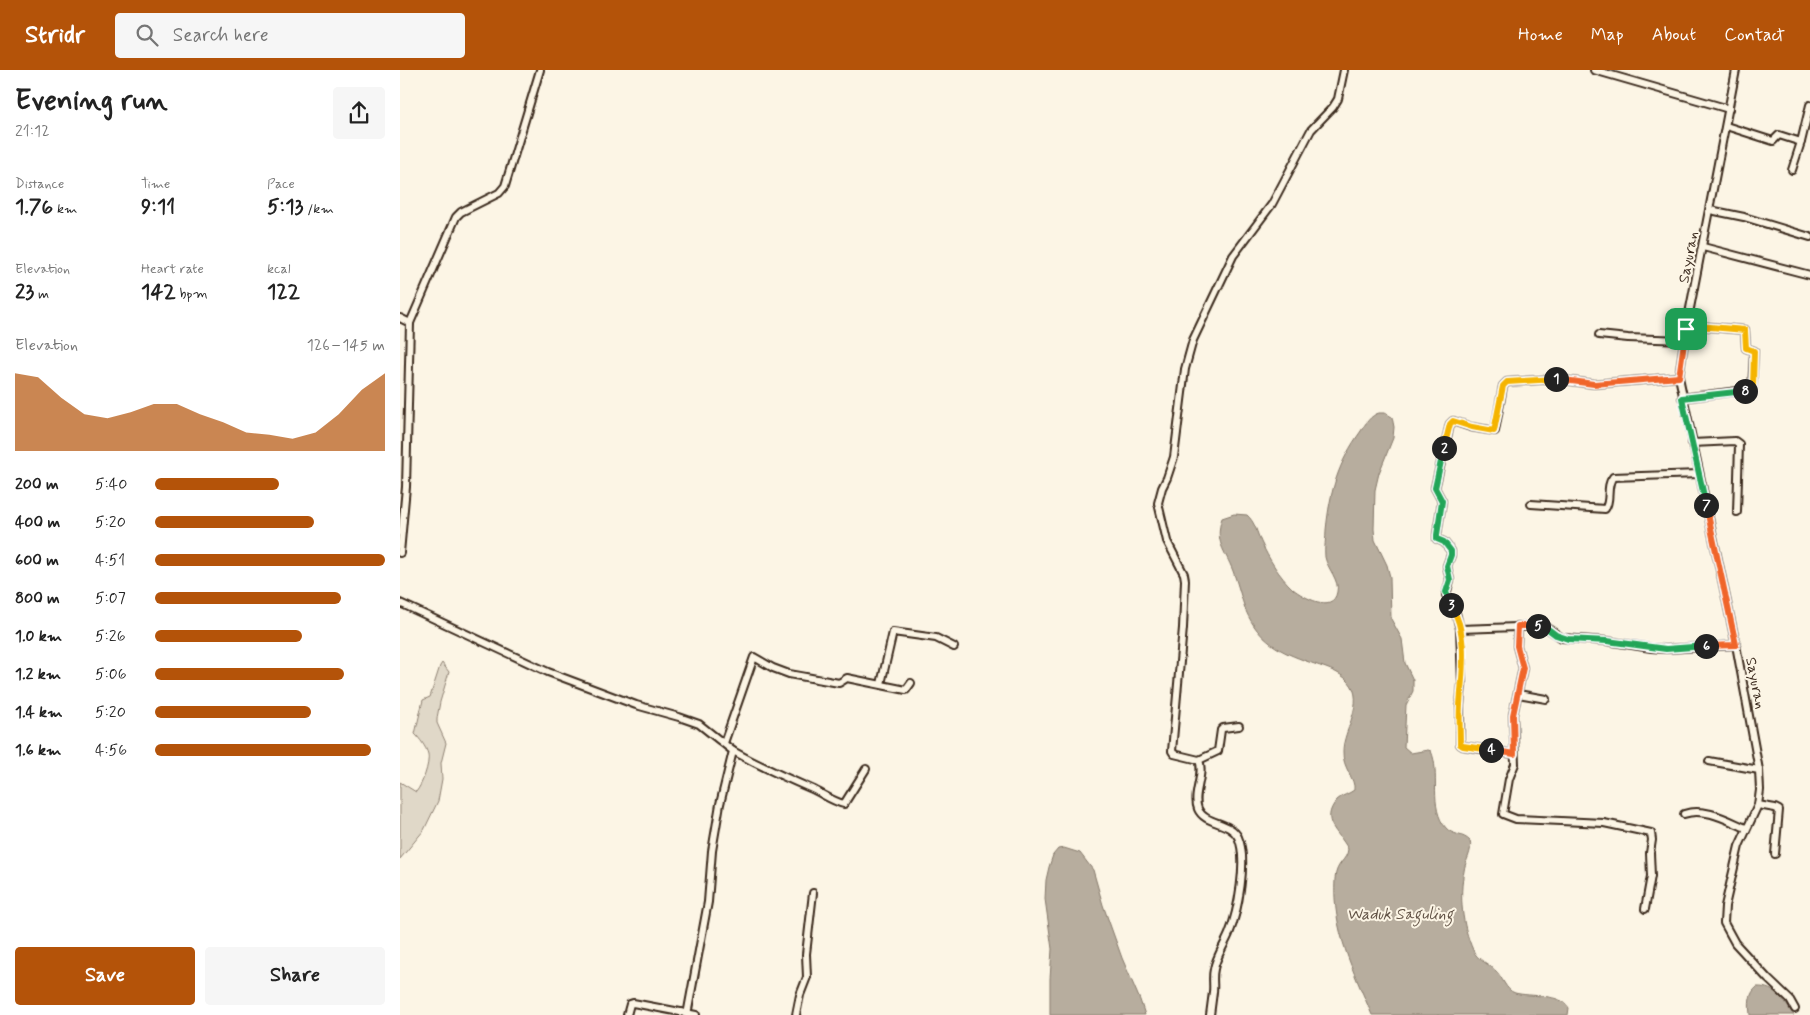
<!DOCTYPE html>
<html lang="en">
<head>
<meta charset="utf-8">
<style>
  :root { --surface:#fff; --page:#f6f6f6; --text:#222; --muted:#767676; --accent:#b45309 }
  body { margin:0; font-family:Mynerve,sans-serif; background:var(--page); color:var(--text); height:100vh; display:flex; flex-direction:column; font-size:19px; white-space:nowrap }
  * { box-sizing:border-box; margin:0 }
  p { font-size:16px; color:var(--muted) }
  .icon { flex:none; width:28px; height:28px; fill:none; stroke:currentColor; stroke-width:2; stroke-linecap:round; stroke-linejoin:round }
  .map { position:relative; flex:1; overflow:hidden }
  .details { display:flex; flex-direction:column; background:var(--surface); width:400px }
  .details>* { flex:none }
  .pin { position:absolute; display:grid; place-items:center; width:42px; height:42px; color:#fff; margin:-21px; border-radius:10px; box-shadow:0 2px 8px #0006 }
  .km { position:absolute; width:25px; height:25px; margin:-12px; border-radius:50%; background:#222; color:#fff; font-size:14px; line-height:25px; text-align:center }
  .round { display:grid; place-items:center; flex:none; width:52px; height:52px; border-radius:5px; background:var(--page) }
  .head { display:flex; align-items:center; justify-content:space-between; height:85px; padding:0 15px }
  h1 { font-size:28px; font-weight:700; line-height:38px }
  .figures { display:grid; grid-template-columns:repeat(3,1fr); gap:8px; height:85px; padding:5px 15px }
  .figures div { display:grid; align-content:center }
  .figures b { font-size:21px; font-weight:700 }
  .figures small { font-size:14px; font-weight:400 }
  .figures p { font-size:14px }
  .chart { height:140px; padding:10px 15px }
  .chart p { display:flex; justify-content:space-between }
  .chart svg { width:100%; height:90px; margin-top:5px; fill:var(--accent); opacity:.7 }
  .button { display:flex; gap:10px; margin-top:auto; padding:10px 15px }
  .button a { flex:1; height:58px; border-radius:5px; background:var(--accent); color:#fff; font-size:20px; font-weight:700; line-height:58px; text-align:center }
  .button a+a { background:var(--page); color:var(--text) }
  ul { padding:0 15px; list-style:none; font-size:16px }
  li { display:grid; grid-template-columns:80px 60px 1fr; align-items:center; height:38px }
  li i { height:12px; border-radius:6px; background:var(--accent) }
  header { display:flex; align-items:center; gap:30px; box-sizing:border-box; height:70px; padding:0 25px; background:var(--accent); color:#fff }
  header strong { font-size:24px }
  nav { display:flex; gap:28px; margin-inline-start:auto; font-size:18px }
  .search { width:350px; height:45px; background:var(--page); display:flex; align-items:center; gap:12px; box-sizing:border-box; padding:0 18px; border-radius:5px; color:var(--muted); font-size:19px }
  main { display:flex; flex:1; min-height:0 }
  .map>svg:first-child { display:block }
</style>
</head>
<body>
<header>
<strong>Stridr</strong>
<div class="search"><svg class="icon" aria-label="search" viewBox="0 0 24 24"><circle cx="10" cy="10" r="6"/><path d="M15 15l6 6"/></svg>Search here</div>
<nav><a>Home</a><a>Map</a><a>About</a><a>Contact</a></nav>
</header>
<main>
<section class="details">
<div class="head"><div><h1>Evening run</h1><p>21:12</p></div><a class="round"><svg class="icon" aria-label="share" viewBox="0 0 24 24"><path d="M12 15V3M7 8l5-5 5 5M5 13v7h14v-7"/></svg></a></div>
<div class="figures">
<div><p>Distance</p><b>1.76<small> km</small></b></div>
<div><p>Time</p><b>9:11</b></div>
<div><p>Pace</p><b>5:13<small> /km</small></b></div>
</div>
<div class="figures">
<div><p>Elevation</p><b>23<small> m</small></b></div>
<div><p>Heart rate</p><b>142<small> bpm</small></b></div>
<div><p>kcal</p><b>122</b></div>
</div>
<div class="chart"><p><span>Elevation</span>126–145 m</p>
<svg viewBox="0 0 160 44" preserveAspectRatio="none"><path d="M0 44V6L10 8L20 18L30 26L40 28L50 25L60 21L70 21L80 26L90 30L100 35L110 36L120 38L130 35L140 26L150 14L160 6V44z"/></svg>
</div>
<ul>
<li><b>200 m</b>5:40<i style="width:54%"></i></li>
<li><b>400 m</b>5:20<i style="width:69%"></i></li>
<li><b>600 m</b>4:51<i style="width:100%"></i></li>
<li><b>800 m</b>5:07<i style="width:81%"></i></li>
<li><b>1.0 km</b>5:26<i style="width:64%"></i></li>
<li><b>1.2 km</b>5:06<i style="width:82%"></i></li>
<li><b>1.4 km</b>5:20<i style="width:68%"></i></li>
<li><b>1.6 km</b>4:56<i style="width:94%"></i></li>
</ul>
<div class="button"><a>Save</a><a>Share</a></div>
</section>
<div class="map">
<svg width="1410" height="945" viewBox="0 0 1410 945">
  <rect width="100%" height="100%" fill="#fcf5e5"/>
  <filter id="ink" filterUnits="userSpaceOnUse"><feTurbulence type="fractalNoise" baseFrequency=".02" numOctaves="2"/><feDisplacementMap in="SourceGraphic" scale="10" xChannelSelector="R" yChannelSelector="G"/><feConvolveMatrix kernelMatrix="1 2 1 2 8 2 1 2 1" color-interpolation-filters="sRGB"/></filter>
  <g filter="url(#ink)">
    <path fill="#e0d8c8" stroke="#8e8173" d="M42 593 49 602 40 632 37 648V653L46 673 41 693 42 709 38 731 24 760 0 789V712L16 722C22 715 30 694 28 684 26 677 20 669 15 664L23 630 30 627 40 596Z"/>
    <g fill="#b7ad9e" stroke="#85796b">
      <path d="M979 343H985L992 347 994 357 993 368 979 403 975 420 974 459 975 470 987 495 990 507 991 549 1002 569 1005 593 1013 610V621L1006 635 1004 677 1011 683 1028 680 1031 681C1041 703 1028 738 1046 758 1052 765 1064 764 1070 771 1073 781 1065 791 1064 801 1059 827 1062 855 1073 880 1077 890 1088 893 1095 900 1103 907 1105 920 1115 923 1130 927 1161 923 1169 938L1168 945H972C953 900 932 860 935 809 936 792 947 791 948 779 939 761 919 752 937 730 942 725 949 724 954 720 956 709 942 698 943 681 943 660 966 632 949 612 940 601 922 597 909 592 880 582 859 571 846 541 841 528 838 514 833 501 825 480 814 472 822 448L834 444 847 445C855 452 857 463 861 472 869 489 879 506 893 519 903 527 933 544 937 522 940 511 927 498 925 487 924 478 926 469 926 460 930 421 938 393 961 361 965 354 971 345 979 343Z"/>
      <polygon points="664,778 680,783 693,800 703,835 722,888 740,930 745,945 650,945 650,909 652,879 645,829 646,810 649,797 653,785 658,779"/>
      <path d="M1357 917C1376 916 1384 932 1394 945H1350C1349 935 1348 924 1357 917Z"/>
    </g>
    <g fill="none" stroke-linecap="round" stroke-linejoin="round">
      <defs>
        <g id="street">
          <polyline points="1194,0 1329,39"/>
          <polyline points="1336,0 1286,259 1279,307 1336,575 1359,700 1360,720 1358,735 1339,776 1325,836 1324,853 1335,873 1368,909 1390,930 1395,939"/>
          <polyline points="1326,56 1373,71 1379,65 1401,72 1410,35"/>
          <polyline points="1392,100 1401,72"/>
          <polyline points="1310,140 1344,147 1410,167"/>
          <polyline points="1303,177 1410,205"/>
          <polyline points="0,248 10,253"/>
          <polyline points="1199,265 1228,268 1284,270"/>
          <polyline points="1282,328 1338,321 1350,322 1352,321 1354,281 1346,278 1345,260 1287,255"/>
          <polyline points="1292,373 1335,371 1339,374 1337,442"/>
          <path d="M1131 434 1205 439C1212 430 1205 417 1213 407L1299 404"/>
          <polyline points="0,483 6,417 10,253 56,147 61,142 99,123 105,116 140,0"/>
          <polyline points="0,533 148,602 236,635 279,647 299,654 333,681 320,734 312,781 308,832 287,945"/>
          <polyline points="1118,556 1117,576 1123,598 1113,645 1115,694 1109,709 1103,744 1116,749 1204,753 1251,763 1252,770 1250,783 1251,806 1245,839"/>
          <polyline points="1060,559 1056,543 1046,525 1050,510 1047,496 1051,485 1051,481 1044,472 1037,469 1037,465 1042,431 1035,418 1050,354 1053,351 1071,357 1095,361 1103,316 1107,312 1156,309 1194,314 1279,307"/>
          <polyline points="481,614 493,562 536,568 554,577"/>
          <polyline points="1118,624 1146,629"/>
          <polyline points="324,673 354,587 373,598 389,604 439,613 447,608 506,620 511,613"/>
          <path d="M333 681C360 696 384 707 412 719 423 724 432 731 444 734L466 699"/>
          <polyline points="1114,684 1063,676 1060,674 1060,635 1062,613 1060,559 1144,556 1162,568 1207,571 1251,578 1266,579 1336,575"/>
          <polyline points="799,690 818,681 821,660 823,658 839,656"/>
          <polyline points="1309,691 1359,700"/>
          <polyline points="1358,735 1375,738 1379,740 1375,784"/>
          <path d="M1284 744C1305 737 1327 750 1346 758"/>
          <polyline points="227,945 230,934 233,933 296,945"/>
          <polyline points="396,945 400,925 407,907 406,884 413,823"/>
          <path d="M810 945C811 937 812 930 813 922 814 915 812 907 814 899 816 887 824 876 829 864 838 842 848 789 838 767 830 751 805 755 798 739 792 724 805 705 799 690L774 684 772 681 783 558 785 510 784 504 767 471 758 433 762 418 767 408 774 387 785 299 793 270 833 186 872 134 911 60 933 37 938 29 944 0"/>
        </g>
      </defs>
      <use href="#street" stroke="#3b2a1e" stroke-width="10"/>
      <use href="#street" stroke="#fcf5e5" stroke-width="6"/>
    </g>
  </g>
  <g fill="none" stroke-linecap="round" stroke-linejoin="round" filter="url(#ink)">
    <defs>
      <polyline id="split-1" points="1156,309 1194,314 1279,307 1286,259"/>
      <polyline id="split-2" points="1044,378 1050,354 1053,351 1072,357 1094,361 1103,316 1107,312 1156,309"/>
      <polyline id="split-3" points="1044,378 1035,418 1042,431 1037,465 1037,469 1044,472 1051,481 1051,485 1047,496 1050,510 1046,522 1051,535"/>
      <path id="split-4" d="M1051 535C1069 564 1062 603 1060 635 1059 648 1060 661 1060 674L1063 676 1091 680"/>
      <polyline id="split-5" points="1091,680 1114,684 1113,645 1123,598 1117,576 1118,556 1138,556"/>
      <polyline id="split-6" points="1138,556 1144,556 1156,565 1168,569 1207,571 1266,579 1306,576"/>
      <polyline id="split-7" points="1306,576 1336,575 1306,435"/>
      <polyline id="split-8" points="1306,435 1282,328 1345,321"/>
      <polyline id="split-9" points="1286,259 1287,255 1345,260 1346,278 1354,281 1353,317 1350,322 1345,321"/>
    </defs>
    <use href="#split-1" stroke="#fff" stroke-width="10"/>
    <use href="#split-2" stroke="#fff" stroke-width="10"/>
    <use href="#split-3" stroke="#fff" stroke-width="10"/>
    <use href="#split-4" stroke="#fff" stroke-width="10"/>
    <use href="#split-5" stroke="#fff" stroke-width="10"/>
    <use href="#split-6" stroke="#fff" stroke-width="10"/>
    <use href="#split-7" stroke="#fff" stroke-width="10"/>
    <use href="#split-8" stroke="#fff" stroke-width="10"/>
    <use href="#split-9" stroke="#fff" stroke-width="10"/>
    <use href="#split-1" stroke="#f0652b" stroke-width="6"/>
    <use href="#split-2" stroke="#f5b400" stroke-width="6"/>
    <use href="#split-3" stroke="#22a559" stroke-width="6"/>
    <use href="#split-4" stroke="#f5b400" stroke-width="6"/>
    <use href="#split-5" stroke="#f0652b" stroke-width="6"/>
    <use href="#split-6" stroke="#22a559" stroke-width="6"/>
    <use href="#split-7" stroke="#f0652b" stroke-width="6"/>
    <use href="#split-8" stroke="#22a559" stroke-width="6"/>
    <use href="#split-9" stroke="#f5b400" stroke-width="6"/>
  </g>
  <g text-anchor="middle" stroke-width="4" stroke-linejoin="round" paint-order="stroke">
    <g font-size="15" fill="#3b2a1e" stroke="#fcf5e5">
      <text transform="translate(1288 187) rotate(-79)" y="5">Sayuran</text>
      <text transform="translate(1356 613) rotate(79)" y="5">Sayuran</text>
    </g>
    <g font-size="16" font-style="italic" fill="#605144" stroke="#fcf5e5">
      <text x="1000" y="849">Waduk Saguling</text>
    </g>
  </g>
</svg>
<div class="pin" style="left:1286px;top:259px;background:#1e9e55"><svg class="icon" aria-label="arrive" viewBox="0 0 24 24"><path d="M6 21V4h12l-3 4 3 4H6"/></svg></div>
<b class="km" style="left:1156px;top:309px">1</b>
<b class="km" style="left:1044px;top:378px">2</b>
<b class="km" style="left:1051px;top:535px">3</b>
<b class="km" style="left:1091px;top:680px">4</b>
<b class="km" style="left:1138px;top:556px">5</b>
<b class="km" style="left:1306px;top:576px">6</b>
<b class="km" style="left:1306px;top:435px">7</b>
<b class="km" style="left:1345px;top:321px">8</b>
</div>
</main>
</body>
</html>
